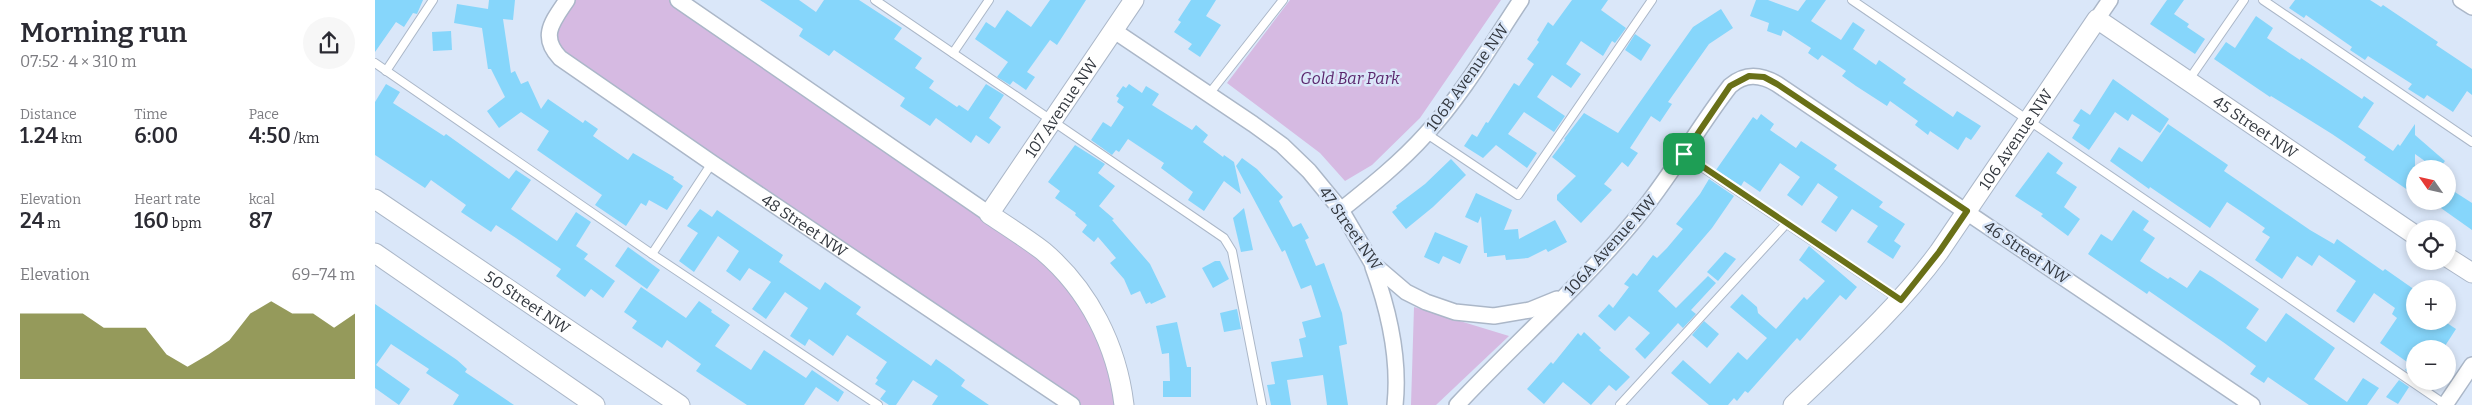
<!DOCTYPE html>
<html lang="en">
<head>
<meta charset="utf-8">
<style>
  :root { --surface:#fff; --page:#f7f7f7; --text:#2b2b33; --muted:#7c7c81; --accent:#697017 }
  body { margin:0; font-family:Bitter,serif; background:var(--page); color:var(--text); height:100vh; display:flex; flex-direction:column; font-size:19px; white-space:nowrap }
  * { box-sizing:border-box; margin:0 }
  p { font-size:16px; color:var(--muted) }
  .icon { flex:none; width:28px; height:28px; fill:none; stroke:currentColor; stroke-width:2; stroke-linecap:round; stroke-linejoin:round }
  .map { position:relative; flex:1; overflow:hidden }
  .drawer { display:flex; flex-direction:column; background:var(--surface); width:375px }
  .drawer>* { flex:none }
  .needle { width:32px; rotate:304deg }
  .buttons { position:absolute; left:2031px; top:160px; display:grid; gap:10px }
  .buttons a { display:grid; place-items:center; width:50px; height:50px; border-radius:50%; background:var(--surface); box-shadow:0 2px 8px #0003; font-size:25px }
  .pin { position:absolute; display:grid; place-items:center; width:42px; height:42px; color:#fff; margin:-21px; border-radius:10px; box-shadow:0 2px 8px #0006 }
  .round { display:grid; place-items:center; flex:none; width:52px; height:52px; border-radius:26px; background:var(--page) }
  .summary { display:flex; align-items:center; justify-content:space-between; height:85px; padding:0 20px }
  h1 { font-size:28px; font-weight:600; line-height:38px }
  .figures { display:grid; grid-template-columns:repeat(3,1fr); gap:8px; height:85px; padding:5px 20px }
  .figures div { display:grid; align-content:center }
  .figures b { font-size:21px; font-weight:600 }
  .figures small { font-size:14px; font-weight:400 }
  .figures p { font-size:14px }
  .chart { height:140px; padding:10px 20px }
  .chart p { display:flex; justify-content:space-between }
  .chart svg { width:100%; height:90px; margin-top:5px; fill:var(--accent); opacity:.7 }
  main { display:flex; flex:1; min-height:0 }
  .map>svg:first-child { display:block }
</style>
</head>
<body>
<main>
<section class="drawer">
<div class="summary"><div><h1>Morning run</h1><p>07:52 · 4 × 310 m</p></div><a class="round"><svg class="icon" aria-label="share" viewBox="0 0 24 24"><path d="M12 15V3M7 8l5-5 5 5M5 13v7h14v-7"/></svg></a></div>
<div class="figures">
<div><p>Distance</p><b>1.24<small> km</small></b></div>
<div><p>Time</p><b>6:00</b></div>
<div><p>Pace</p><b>4:50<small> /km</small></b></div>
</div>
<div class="figures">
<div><p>Elevation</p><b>24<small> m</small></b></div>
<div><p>Heart rate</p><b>160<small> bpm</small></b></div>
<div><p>kcal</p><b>87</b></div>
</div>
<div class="chart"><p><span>Elevation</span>69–74 m</p>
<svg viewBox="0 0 160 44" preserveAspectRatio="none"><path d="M0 44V12L10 12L20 12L30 12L40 19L50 19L60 19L70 32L80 38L90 32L100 25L110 12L120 6L130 12L140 12L150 19L160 12V44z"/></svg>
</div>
</section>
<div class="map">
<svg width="2097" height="405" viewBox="0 0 2097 405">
  <rect width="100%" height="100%" fill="#dae7f9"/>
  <g fill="#d6bae2">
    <polygon points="192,0 303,0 655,241 707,293 749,405 697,405 185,58 178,20"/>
    <polygon points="915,0 1126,0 1045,118 997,165 970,181 945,153 852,83"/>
    <polygon points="1039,307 1134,336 1061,405 1036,405"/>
  </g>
  <g fill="#86d6fb">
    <polygon points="0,0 48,0 42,14 38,13 29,27 21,22 0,52"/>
    <polygon points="114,0 140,0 138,20 128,19 136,73 140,71 146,84 153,81 166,109 173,99 208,123 210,120 223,129 218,136 253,160 258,153 299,177 298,179 308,186 292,210 274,200 271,206 266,203 251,226 220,205 227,195 162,150 174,131 146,112 124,128 112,111 130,97 116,69 113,69 107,28 79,23 82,4 113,9"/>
    <polygon points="385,0 424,0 441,12 449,0 484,0 527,28 519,39 547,58 540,68 559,81 554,88 582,107 584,105 593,111 611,84 629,95 614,118 626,127 614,144 601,135 596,143 561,118 555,126 525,106 530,98 459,50 454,56 424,36 428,29"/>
    <polygon points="675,0 711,0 682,45 675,40 652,72 660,77 651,90 638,81 635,85 622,77 633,62 600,39 611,22 620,28 632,10 656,27"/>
    <polygon points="816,0 841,0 831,16 846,25 825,57 813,49 817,44 799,32 806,22 803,20"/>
    <polygon points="1197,0 1233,0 1226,10 1251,28 1240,43 1237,41 1228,56 1206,41 1191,64 1206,74 1196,88 1177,75 1162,97 1190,116 1179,132 1149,112 1133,134 1162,153 1152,168 1121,145 1108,158 1089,146 1097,134 1102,137 1111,122 1113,123 1139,83 1144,86 1159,64 1152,59 1164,42 1162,40 1173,22 1178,26"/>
    <polygon points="1381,0 1393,0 1423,11 1431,0 1451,0 1436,21 1466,40 1478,22 1490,30 1478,49 1501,65 1504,60 1531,79 1528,83 1578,117 1582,111 1606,126 1596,140 1591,137 1583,150 1555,131 1553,135 1540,125 1543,121 1515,101 1512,106 1481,86 1467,76 1471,71 1447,55 1443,60 1433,53 1436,48 1408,30 1406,36 1392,31 1394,23 1375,16"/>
    <polygon points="1792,0 1809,0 1799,14 1814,24 1812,27 1830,39 1820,54 1775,24"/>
    <polygon points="1920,0 1995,0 2006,7 2008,5 2063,42 2061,45 2097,69 2097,95 2092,91 2078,112 2052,95 2049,99 2033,89 2037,84 1993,56 1990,60 1975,50 1977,47 1931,15 1929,18 1914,8"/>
    <polygon points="1346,9 1358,28 1334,44 1293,102 1297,104 1285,122 1276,116 1255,148 1263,153 1253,167 1247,162 1229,184 1237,190 1206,223 1182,200 1182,195 1201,176 1177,157 1190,140 1189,139 1209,113 1243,133 1318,27"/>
    <polygon points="1881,16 1898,28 1892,38 1925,60 1926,58 1987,99 1989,96 1999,103 1983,127 2018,151 2023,144 2025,146 2040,124 2040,135 2070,161 2064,169 2061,169 2040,154 2040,195 1989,160 1991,157 1957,134 1896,96 1895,97 1839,59 1851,42 1860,48"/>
    <polygon points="76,31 77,50 58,51 57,32"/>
    <polygon points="1260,34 1276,45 1266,61 1250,50"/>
    <polygon points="1738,79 1794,119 1785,133 1757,114 1753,121 1740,112 1714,150 1697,138 1705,125 1698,121 1706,109 1715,115"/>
    <polygon points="11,84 25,92 18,103 69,136 71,134 134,179 141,170 156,180 136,209 182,241 201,212 216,222 201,246 213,254 209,259 240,281 228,298 216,289 210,297 181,276 186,269 141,238 121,225 116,232 86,212 91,205 56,180 50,188 0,155 0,102"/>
    <polygon points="754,84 767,93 771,86 784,94 777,105 817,130 821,125 833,135 828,142 848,157 849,155 859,162 866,194 849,181 829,211 813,200 818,192 786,168 789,163 753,139 744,152 741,150 737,155 716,140 728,122 736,127 749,107 742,102 744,98 741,96 748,86 751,88"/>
    <polygon points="1386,114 1399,124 1395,130 1421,148 1426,141 1462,165 1459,169 1508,202 1504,207 1530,224 1519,241 1526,246 1518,259 1492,242 1503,226 1477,209 1461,232 1446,222 1463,197 1443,183 1427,206 1412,195 1425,177 1405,163 1385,192 1369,181 1366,186 1341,170 1378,117 1382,120"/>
    <polygon points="1793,124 1853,165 1849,171 1935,230 1959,244 1962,239 2008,271 2010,269 2040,290 2040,321 2069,321 2081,329 2068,349 2040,349 2040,377 2030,370 2035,364 2005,343 2022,318 2017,314 2020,308 1999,293 1979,323 1961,311 1981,281 1944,255 1937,266 1922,256 1907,279 1880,260 1895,237 1887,232 1890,228 1870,214 1852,202 1835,228 1775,187 1774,189 1735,161 1744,147 1767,162"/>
    <polygon points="700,145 730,164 723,173 740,186 724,206 739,219 737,220 775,264 791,297 776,304 775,302 771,304 765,291 756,295 749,279 735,263 741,258 723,237 719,242 707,232 712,225 700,215 701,213 680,198 685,191 673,182"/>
    <polygon points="1673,152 1688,163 1681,173 1702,187 1689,207 1705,219 1693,236 1666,216 1668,214 1640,196"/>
    <polygon points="867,158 882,169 908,197 904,201 918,227 926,223 934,238 930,240 941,266 949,263 967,313 972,344 964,346 973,405 952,405 948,375 912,380 916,405 896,405 892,385 900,384 896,362 928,357 924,339 931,337 927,322 946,317 936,285 926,289 910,250 907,252 861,166"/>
    <polygon points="1076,159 1091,175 1058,207 1031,229 1017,212 1022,208 1021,206 1050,184"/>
    <polygon points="1334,179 1359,196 1337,228 1283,291 1301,308 1333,276 1341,283 1316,310 1321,314 1308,328 1303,323 1270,359 1260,349 1275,333 1254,316 1240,331 1223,316 1234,304 1238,308 1254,287 1249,284 1258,273 1262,276 1278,255 1282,258 1292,248 1308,229 1301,224 1325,194"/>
    <polygon points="2072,187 2097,203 2097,230 2056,201 2072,201"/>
    <polygon points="1101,193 1137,210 1129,230 1143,229 1144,239 1180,220 1192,242 1173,252 1171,249 1153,258 1131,260 1130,255 1112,257 1112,253 1109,253 1106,216 1103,223 1090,217"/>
    <polygon points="869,208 878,250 866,252 858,218"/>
    <polygon points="325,209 337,217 342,210 408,255 404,262 445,290 450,282 461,290 486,307 481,314 556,366 561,359 574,368 590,380 586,386 614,405 557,405 563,396 538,380 521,405 514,405 505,399 511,391 500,384 503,380 501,378 512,362 472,335 458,356 434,339 430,346 415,336 433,308 410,292 391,319 377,309 396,282 374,268 365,281 351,271 364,251 343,236 319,272 304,261 323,233 312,226"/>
    <polygon points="1758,210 1774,221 1768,230 1780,238 1765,261 1793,279 1795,277 1812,288 1825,270 1837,277 1884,309 1871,328 1891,342 1911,313 1960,348 1939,379 1972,402 1988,378 2004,388 1992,405 1934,405 1893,377 1889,383 1875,374 1881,366 1848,342 1774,291 1772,294 1713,254 1726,234 1737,241"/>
    <polygon points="1060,232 1093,246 1085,264 1068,256 1064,264 1049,257"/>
    <polygon points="1434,246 1482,287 1471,300 1465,295 1425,341 1422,338 1373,393 1370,391 1362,401 1359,398 1353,405 1334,405 1296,373 1308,360 1335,384 1363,352 1372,360 1392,338 1355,307 1367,294 1382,307 1383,313 1401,329 1429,297 1432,300 1450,281 1424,260"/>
    <polygon points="253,247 285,270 272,289 240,266"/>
    <polygon points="1350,252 1361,259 1343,281 1332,272"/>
    <polygon points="840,261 845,261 854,279 838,288 827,268"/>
    <polygon points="266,287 311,318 324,301 337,310 336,312 355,325 340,346 376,370 389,350 431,378 437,370 469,392 463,402 441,387 429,405 372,405 321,371 326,364 292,340 287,348 257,328 262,321 249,312"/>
    <polygon points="0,304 82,360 92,369 90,372 139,405 78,405 84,395 51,373 54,369 16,344 1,365 35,389 24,405 0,388"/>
    <polygon points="862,309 866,329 849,332 845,313"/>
    <polygon points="1329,321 1344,334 1332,348 1317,335"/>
    <polygon points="802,322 812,367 816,367 816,397 788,397 788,381 795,381 794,353 787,354 781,326"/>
    <polygon points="1209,332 1226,348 1224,350 1255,377 1241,391 1234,385 1216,405 1188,382 1169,404 1152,389 1176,362 1178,364 1203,333 1206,336"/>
    <polygon points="2024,380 2034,387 2023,404 2011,397"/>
  </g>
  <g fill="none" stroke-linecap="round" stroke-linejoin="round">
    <defs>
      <g id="service">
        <polyline points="500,0 849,238 857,251 887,405"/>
        <polyline points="1477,0 2071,405"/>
        <polyline points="1888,0 2097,142"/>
        <polyline points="578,53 614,0"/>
        <polyline points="0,63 277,254 503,405"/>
        <polyline points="11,71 58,0"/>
        <polyline points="1813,81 1869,0"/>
        <polyline points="834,94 908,0"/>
        <polyline points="1052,134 1143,195 1277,0"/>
        <polyline points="1309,155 1524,299"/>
        <polyline points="277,254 337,163"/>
        <polyline points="1245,405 1411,224"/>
      </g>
      <g id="minor">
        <path id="s1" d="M192 0C178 21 164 36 185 58L337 163 697 405"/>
        <polyline points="303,0 614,214"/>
        <polyline points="2086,0 2097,7"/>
        <polyline points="1722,19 1735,0"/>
        <polyline points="738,30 878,124 907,145 934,171 966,210 997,263 1031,292 1051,302 1080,312 1119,316 1155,310 1182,299"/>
        <path d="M966 210C996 186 1026 162 1051 134 1088 94 1116 45 1146 0"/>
        <path d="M998 267C1014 311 1025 358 1020 405"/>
        <path d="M1082 405C1140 343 1204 287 1258 222 1294 180 1321 130 1355 86 1370 73 1385 74 1402 84L1877 405"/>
        <polyline points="2070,405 2097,365"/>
      </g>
      <g id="tertiary">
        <path id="s2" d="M0 199 305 405"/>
        <polyline points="0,253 220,405"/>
        <polyline points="2072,257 2097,273"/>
        <path id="s3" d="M749 405C742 346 714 290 668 251 651 238 632 226 614 214L759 0"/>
        <path id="s4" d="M1418 405C1469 356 1522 309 1564 252L1722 19 2040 235"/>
      </g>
    </defs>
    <use href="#service" stroke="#abb7c8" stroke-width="10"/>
    <use href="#minor" stroke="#abb7c8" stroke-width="18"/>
    <use href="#tertiary" stroke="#abb7c8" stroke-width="21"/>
    <use href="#service" stroke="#fff" stroke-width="8"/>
    <use href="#minor" stroke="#fff" stroke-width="15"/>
    <use href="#tertiary" stroke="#fff" stroke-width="19"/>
  </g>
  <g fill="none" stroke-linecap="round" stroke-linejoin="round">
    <defs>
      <polygon id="route" points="1374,76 1389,77 1402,84 1592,211 1564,252 1526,300 1309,154 1355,86"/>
    </defs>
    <use href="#route" stroke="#fff" stroke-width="10"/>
    <use href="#route" stroke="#697017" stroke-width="6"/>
  </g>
  <g text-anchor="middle" stroke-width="5" stroke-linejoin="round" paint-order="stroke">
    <g font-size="16" fill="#33383f" stroke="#dae7f9">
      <text transform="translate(1092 77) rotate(-54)" y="6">106B Avenue NW</text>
      <text dy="6" stroke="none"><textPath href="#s3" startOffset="372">107 Avenue NW</textPath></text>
      <text dy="6" stroke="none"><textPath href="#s4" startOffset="685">45 Street NW</textPath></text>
      <text dy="6" stroke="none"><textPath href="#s4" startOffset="348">106 Avenue NW</textPath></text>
      <text dy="6" stroke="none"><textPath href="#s1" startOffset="362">48 Street NW</textPath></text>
      <text transform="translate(976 228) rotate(55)" y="6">47 Street NW</text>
      <text transform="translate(1235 245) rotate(-48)" y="6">106A Avenue NW</text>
      <text transform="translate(1652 252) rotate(34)" y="6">46 Street NW</text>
      <text dy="6" stroke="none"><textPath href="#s2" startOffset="184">50 Street NW</textPath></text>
    </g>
    <g font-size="16" font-style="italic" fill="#5a276d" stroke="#dae7f9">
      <text x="975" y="84">Gold Bar Park</text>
    </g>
  </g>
</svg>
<div class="buttons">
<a><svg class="needle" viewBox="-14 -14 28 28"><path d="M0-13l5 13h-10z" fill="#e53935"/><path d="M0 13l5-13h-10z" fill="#7c7c81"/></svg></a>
<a><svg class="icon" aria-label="locate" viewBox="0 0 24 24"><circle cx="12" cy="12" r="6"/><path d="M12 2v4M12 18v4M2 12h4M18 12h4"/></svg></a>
<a>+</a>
<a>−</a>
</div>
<div class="pin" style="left:1309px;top:154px;background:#1e9e55"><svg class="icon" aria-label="arrive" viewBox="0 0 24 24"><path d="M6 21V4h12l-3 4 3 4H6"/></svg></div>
</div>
</main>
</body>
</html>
